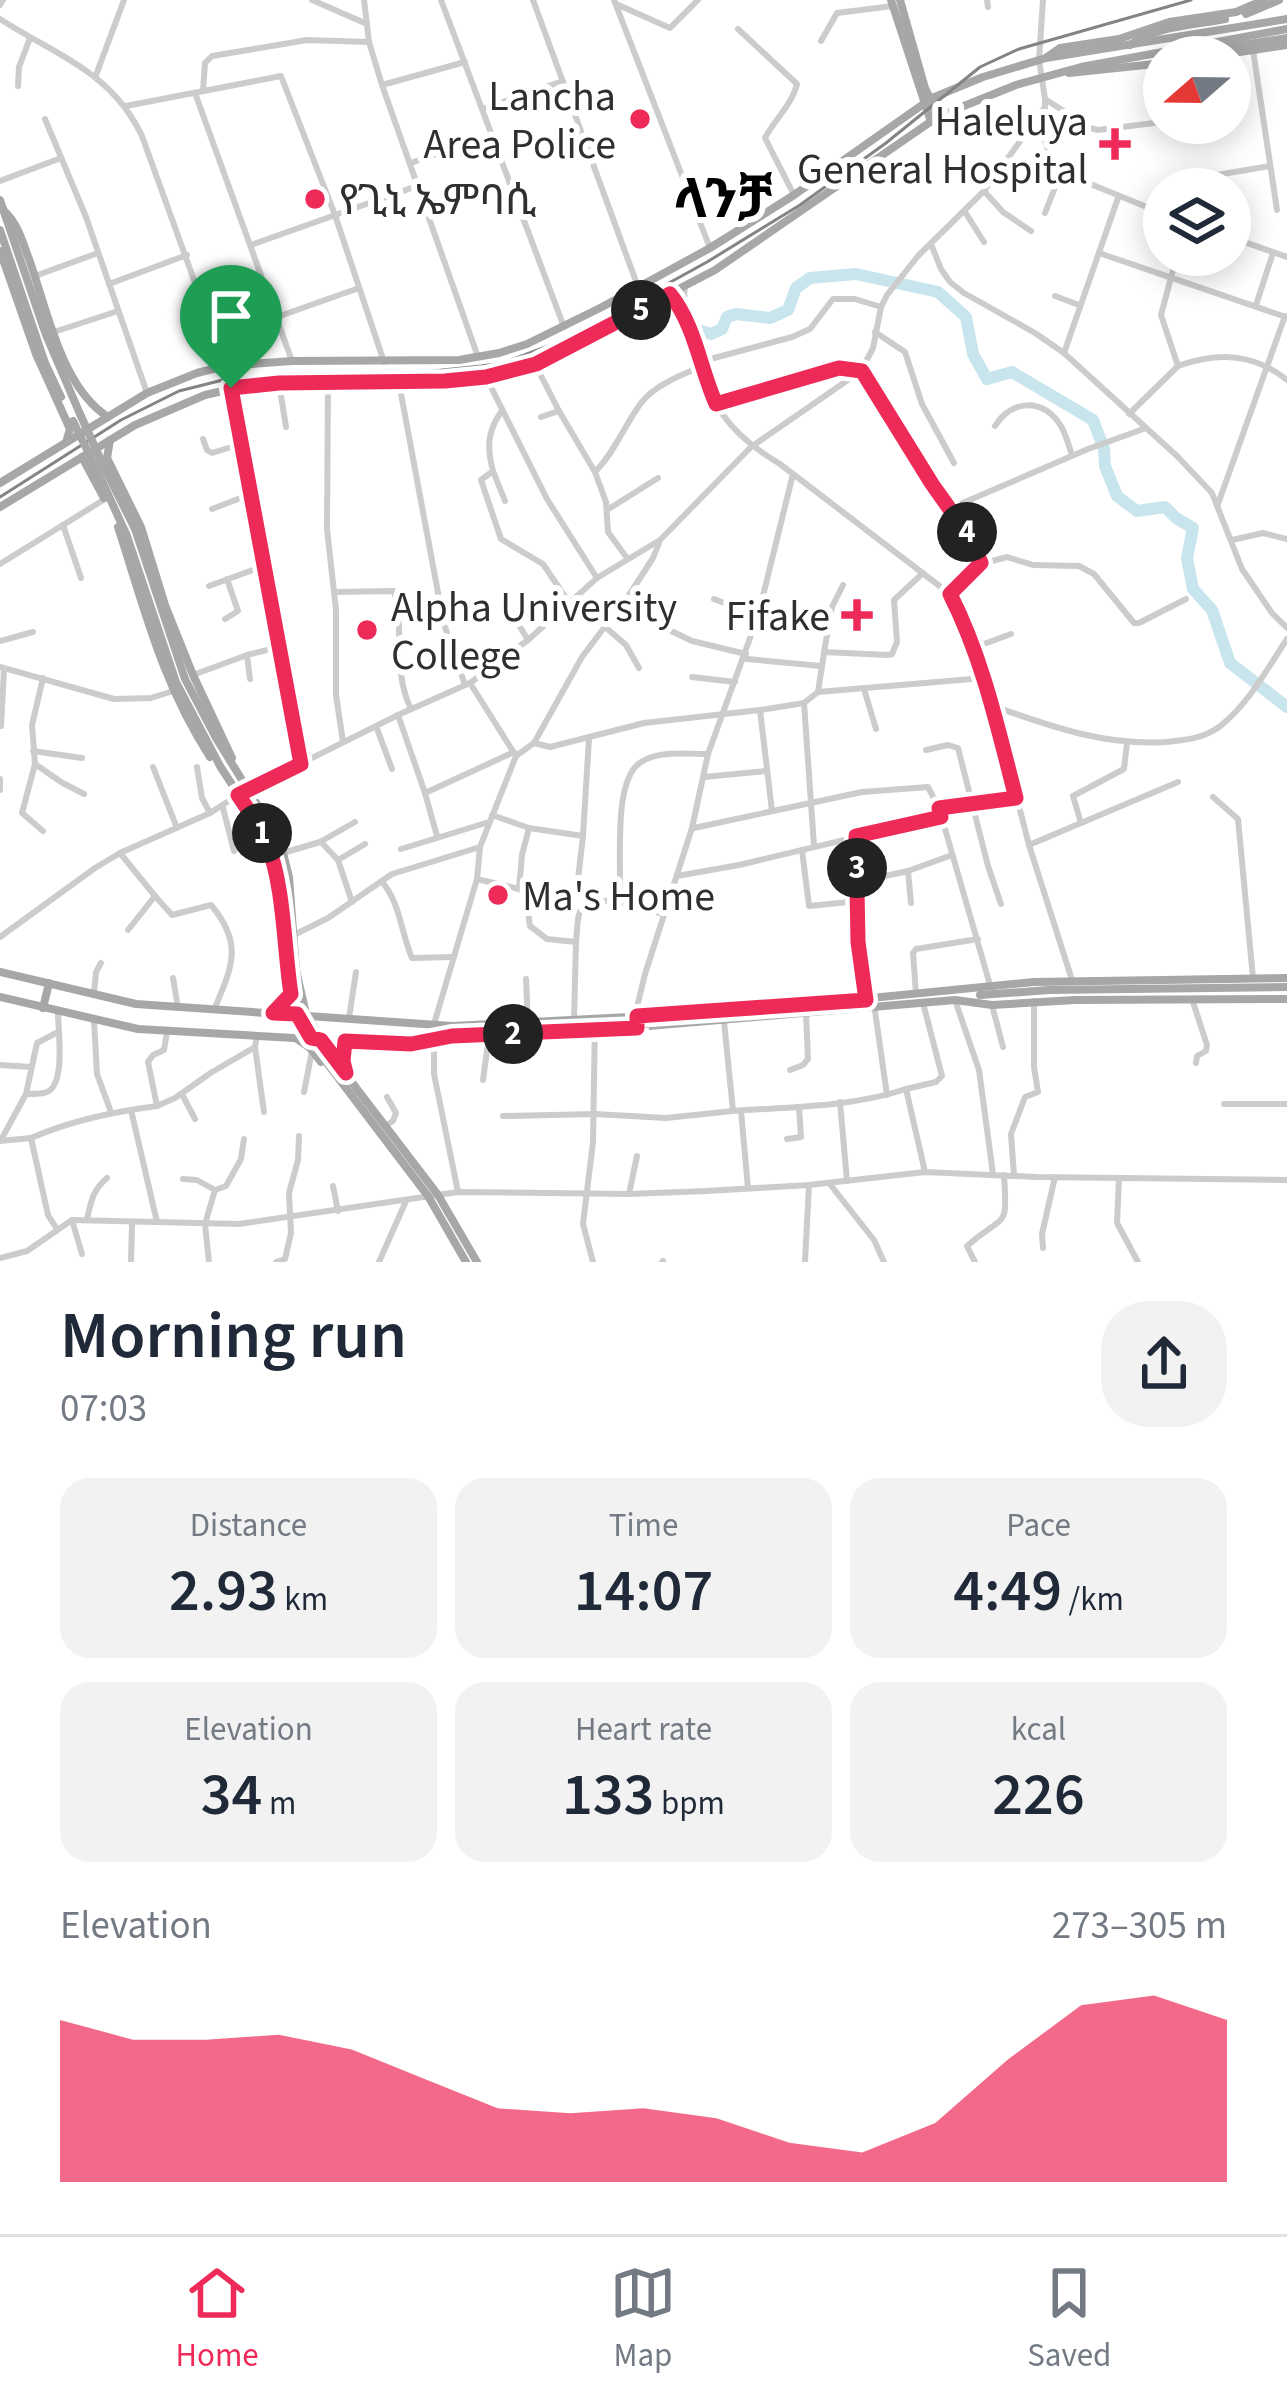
<!DOCTYPE html>
<html lang="en">
<head>
<meta charset="utf-8">
<style>
  :root { --surface:#fff; --page:#f2f2f3; --text:#1f2937; --muted:#747a83; --line:#e0e1e3; --accent:#ee2a58 }
  body { margin:0; font-family:"Source Sans 3","Noto Sans Ethiopic",sans-serif; background:var(--page); color:var(--text); height:100vh; display:flex; flex-direction:column; font-size:45px; white-space:nowrap }
  * { box-sizing:border-box; margin:0 }
  p { font-size:39px; color:var(--muted) }
  .icon { flex:none; width:66px; height:66px; fill:none; stroke:currentColor; stroke-width:2; stroke-linecap:round; stroke-linejoin:round }
  .map { position:relative; height:1262px; overflow:hidden }
  .sheet { display:flex; flex-direction:column; background:var(--surface); flex:1 }
  .sheet>* { flex:none }
  .needle { width:78px; rotate:250deg }
  .controls { position:absolute; left:1143px; top:36px; display:grid; gap:24px }
  .controls a { display:grid; place-items:center; width:108px; height:108px; border-radius:50%; background:var(--surface); box-shadow:0 6px 30px #0003; font-size:60px }
  .pin { position:absolute; display:grid; place-items:center; width:102px; height:102px; color:#fff; margin:-123px -51px; border-radius:50% 50% 50% 0; rotate:-45deg; box-shadow:0 0 12px #0007 }
  .pin .icon { rotate:45deg }
  .km { position:absolute; width:60px; height:60px; margin:-30px; border-radius:50%; background:#222; color:#fff; font-size:33px; line-height:60px; text-align:center }
  .round { display:grid; place-items:center; flex:none; width:126px; height:126px; border-radius:48px; background:var(--page) }
  .overview { display:flex; align-items:center; justify-content:space-between; height:204px; padding:0 60px }
  h1 { font-size:66px; font-weight:600; line-height:90px }
  .figures { display:grid; grid-template-columns:repeat(3,1fr); gap:18px; height:204px; padding:12px 60px }
  .figures div { display:grid; align-content:center; border-radius:30px; background:var(--page); text-align:center }
  .figures b { font-size:60px; font-weight:600 }
  .figures small { font-size:33px; font-weight:400 }
  .figures p { font-size:33px }
  .chart { height:336px; padding:24px 60px }
  .chart p { display:flex; justify-content:space-between }
  .chart svg { width:100%; height:216px; margin-top:12px; fill:var(--accent); opacity:.7 }
  .tab-bar { display:flex; justify-content:space-around; align-items:center; height:168px; border-top:3px solid var(--line); background:var(--surface); font-size:33px; color:var(--muted) }
  .tab-bar a { display:grid; justify-items:center; gap:6px }
  .tab-bar .active { color:var(--accent) }
  .map>svg:first-child { display:block }
</style>
</head>
<body>
<div class="map">
<svg width="1287" height="1262" viewBox="0 0 1287 1262">
  <rect width="100%" height="100%" fill="#fff"/>
  <g fill="none" stroke-linecap="round" stroke-linejoin="round">
    <polyline stroke="#c8e5ee" stroke-width="12" points="698,330 711,334 722,329 727,317 736,314 770,318 788,310 796,288 810,278 856,274 938,292 966,317 973,354 987,379 1012,372 1093,420 1104,449 1105,466 1117,496 1137,511 1165,507 1176,518 1193,528 1187,558 1193,589 1212,610 1230,663 1287,707"/>
    <g stroke="#ccc" stroke-width="6">
      <polyline points="312,0 367,24"/>
      <polyline points="364,0 369,42 382,85 478,357"/>
      <polyline points="441,0 564,327"/>
      <polyline points="533,0 638,287"/>
      <polyline points="614,0 710,248"/>
      <polyline points="987,0 988,7"/>
      <polyline points="1043,0 1039,60 1045,99 1045,140 1049,153 1061,172 1164,214"/>
      <polyline points="616,4 670,28 698,0"/>
      <polyline points="0,5 3,0"/>
      <path d="M0 19C57 56 111 71 142 136L225 366"/>
      <path d="M738 29 797 84C792 105 774 120 765 138L794 195"/>
      <polyline points="821,41 837,13 893,6"/>
      <polyline points="1253,50 1277,210"/>
      <polyline points="96,75 124,0"/>
      <polyline points="382,85 465,62"/>
      <polyline points="18,86 19,67 30,38"/>
      <polyline points="203,91 205,63 212,56 307,40 369,42"/>
      <polyline points="195,93 292,361"/>
      <polyline points="1045,99 1090,128 1098,130 1162,122"/>
      <polyline points="126,106 281,76 335,215 384,362"/>
      <polyline points="483,109 563,81"/>
      <polyline points="45,119 86,217 147,393"/>
      <polyline points="411,163 492,134"/>
      <polyline points="1199,178 1270,166"/>
      <polyline points="0,181 61,158"/>
      <polyline points="984,191 1003,212 1031,231"/>
      <polyline points="965,212 984,242"/>
      <polyline points="1045,213 1061,172"/>
      <polyline points="1230,237 1287,257"/>
      <polyline points="931,244 941,269 950,282 964,293 1035,333 1064,353 1177,456 1212,493 1242,569 1272,613 1287,628"/>
      <polyline points="251,245 417,186"/>
      <polyline points="1099,253 1283,316"/>
      <polyline points="35,276 98,253"/>
      <polyline points="109,284 187,255"/>
      <path d="M685 287C682 306 689 325 694 344 710 404 726 432 780 464L950 594 973 648 993 706 1029 845 1072 980"/>
      <polyline points="670,294 684,316"/>
      <polyline points="1055,296 1079,305"/>
      <polyline points="1256,305 1273,253"/>
      <polyline points="277,317 359,288"/>
      <polyline points="54,332 118,311"/>
      <polyline points="875,332 905,352 922,404 954,463"/>
      <polyline points="1064,353 1118,198"/>
      <polyline points="699,362 792,337 810,329 833,299 855,299 881,307"/>
      <polyline points="535,364 559,411 595,472 606,502 608,532 627,558"/>
      <path d="M1178 366C1218 352 1253 353 1287 380"/>
      <polyline points="486,377 547,499 597,578"/>
      <polyline points="279,383 286,427"/>
      <polyline points="328,383 327,529 336,610 336,695 343,742"/>
      <polyline points="399,383 439,598 445,627 465,685"/>
      <polyline points="231,390 301,764"/>
      <polyline points="715,404 839,368 861,371 932,484 971,539 981,564 950,594"/>
      <path d="M501 412C487 432 487 448 493 471L481 480 501 539 543 564 568 601"/>
      <polyline points="1129,414 1178,366 1161,315 1177,255"/>
      <polyline points="541,417 559,411"/>
      <path d="M995 426C1012 399 1043 398 1061 426 1066 435 1069 446 1072 455"/>
      <polyline points="203,439 207,450 212,453 241,444"/>
      <polyline points="493,471 505,501"/>
      <path d="M596 471C616 450 624 426 641 403 654 386 680 375 701 367"/>
      <polyline points="1218,504 1285,316"/>
      <polyline points="951,508 1088,449 1146,428"/>
      <polyline points="212,509 251,494"/>
      <polyline points="607,510 658,478"/>
      <polyline points="63,525 81,578"/>
      <polyline points="1232,540 1263,533 1287,539"/>
      <polyline points="0,564 105,499"/>
      <polyline points="981,564 1007,557 1033,565 1079,566 1094,574 1134,623 1139,623 1186,599"/>
      <polyline points="843,585 832,607 824,652 887,655 892,654 897,642 894,600 923,573"/>
      <polyline points="209,586 264,566"/>
      <path d="M334 592 394 591C405 631 392 670 411 709"/>
      <polyline points="631,592 646,602 647,612 652,618"/>
      <polyline points="714,599 758,616"/>
      <polyline points="511,612 528,640"/>
      <polyline points="225,619 238,611 227,579"/>
      <polyline points="604,626 626,645 639,668"/>
      <polyline points="667,629 692,641 746,654"/>
      <polyline points="0,641 33,632"/>
      <polyline points="973,648 1011,634"/>
      <polyline points="247,655 250,679"/>
      <polyline points="747,659 821,666"/>
      <polyline points="0,667 114,699 151,698 173,691"/>
      <polyline points="193,675 247,655 279,647"/>
      <polyline points="692,677 735,682"/>
      <polyline points="43,678 32,725 35,764 22,813 43,831"/>
      <polyline points="470,683 514,753"/>
      <polyline points="864,689 876,729"/>
      <polyline points="818,692 984,678"/>
      <path d="M993 706C1050 726 1104 746 1165 742 1185 740 1202 739 1219 727 1248 705 1267 669 1287 639"/>
      <polyline points="760,710 804,703"/>
      <polyline points="398,715 425,793 514,752"/>
      <polyline points="1,726 4,669"/>
      <polyline points="376,726 392,769"/>
      <polyline points="534,743 550,747 644,723 760,710 772,811"/>
      <polyline points="926,750 948,745 958,748 988,866 1001,904"/>
      <polyline points="33,751 82,758"/>
      <polyline points="35,764 61,782 84,794"/>
      <polyline points="153,767 177,828"/>
      <polyline points="197,767 202,798 210,813"/>
      <polyline points="704,777 766,771"/>
      <polyline points="0,779 0,790"/>
      <polyline points="425,793 437,836"/>
      <polyline points="1213,797 1238,819 1253,978"/>
      <polyline points="223,808 234,851"/>
      <polyline points="939,808 1015,798"/>
      <polyline points="492,815 529,828 522,855 519,889 525,893 530,926 547,939 576,942 574,1020"/>
      <polyline points="1081,823 1073,796 1124,769 1127,743"/>
      <polyline points="529,828 583,836 589,738"/>
      <polyline points="694,828 862,792 928,787 939,808 990,985"/>
      <polyline points="856,836 858,942 866,1000"/>
      <polyline points="322,843 338,860 352,902"/>
      <polyline points="1029,845 1178,782"/>
      <polyline points="814,846 804,703 818,692 824,653"/>
      <polyline points="401,849 489,822"/>
      <polyline points="802,850 809,906 859,901"/>
      <polyline points="120,853 155,896 128,930"/>
      <polyline points="283,853 320,842 355,822"/>
      <polyline points="338,860 365,844"/>
      <polyline points="908,871 911,903"/>
      <polyline points="677,876 739,865 941,817"/>
      <polyline points="477,879 519,889"/>
      <path d="M382 882C400 902 401 933 412 958L453 957"/>
      <polyline points="858,882 908,871 952,855"/>
      <path d="M155 896 172 915 211 905C244 944 232 967 214 1010"/>
      <polyline points="593,900 619,902"/>
      <path d="M663 914 619 902C623 868 611 781 641 762 659 750 688 754 708 754"/>
      <polyline points="292,936 328,918 392,874 480,847"/>
      <polyline points="0,937 95,868 120,853 210,813 238,795 398,715 470,683 528,640 597,578 660,540 751,447 861,371 873,348 881,307 887,295 918,256 984,191 1045,107"/>
      <path d="M576 942C578 926 575 904 593 900L578 879 583 836"/>
      <polyline points="173,978 178,1008"/>
      <polyline points="526,979 528,1023"/>
      <polyline points="94,993 96,972 101,963"/>
      <polyline points="916,994 913,953 916,949 978,939"/>
      <polyline points="1192,999 1207,1045 1206,1051 1197,1056 1196,1063"/>
      <polyline points="955,1000 979,1070 993,1174"/>
      <polyline points="874,1004 887,1095"/>
      <polyline points="992,1005 1003,1047"/>
      <polyline points="349,1018 356,972"/>
      <polyline points="94,1021 97,1074 111,1112"/>
      <path d="M724 1021 733 1111C789 1107 852 1107 906 1089L925 1172"/>
      <polyline points="637,1027 638,1003 645,974 692,828 708,754 758,616 793,474"/>
      <path d="M58 1032 37 1043 26 1094C29 1094 43 1094 47 1092 66 1084 58 1030 58 1012"/>
      <polyline points="257,1036 255,1047 264,1112"/>
      <polyline points="0,1065 32,1067"/>
      <polyline points="790,1070 803,1065 808,1059 806,1014"/>
      <polyline points="483,1080 489,1036"/>
      <polyline points="906,1089 936,1082 942,1076 923,1003"/>
      <polyline points="304,1092 312,1051"/>
      <polyline points="182,1094 195,1119"/>
      <polyline points="840,1102 847,1181"/>
      <polyline points="1224,1104 1287,1104"/>
      <polyline points="157,1106 175,1098 212,1072 255,1047"/>
      <polyline points="131,1110 157,1222"/>
      <polyline points="741,1111 748,1188"/>
      <polyline points="503,1116 595,1114 666,1118 733,1111"/>
      <polyline points="385,1126 393,1121 396,1113 387,1097"/>
      <polyline points="787,1139 801,1137 799,1107"/>
      <polyline points="1,1140 26,1094"/>
      <polyline points="0,1141 31,1138"/>
      <polyline points="1014,1175 1011,1134 1025,1097 1038,1092 1034,1067 1034,1001"/>
      <polyline points="1119,1178 1117,1223 1138,1262"/>
      <polyline points="183,1179 197,1180 215,1190"/>
      <polyline points="829,1183 874,1240 884,1262"/>
      <polyline points="333,1186 338,1211"/>
      <polyline points="458,1192 434,1074 434,1024 477,879 480,847 516,756 534,743 582,657 631,592 653,558 659,543"/>
      <polyline points="629,1194 637,1156"/>
      <path d="M87 1219C91 1201 93 1190 107 1178"/>
      <polyline points="72,1220 82,1254"/>
      <path d="M57 1229 48 1215 31 1138C73 1120 113 1112 157 1106L148 1062 153 1055 164 1050 167 1032"/>
      <polyline points="1043,1248 1042,1234 1055,1177"/>
      <polyline points="0,1258 27,1251 72,1220 239,1224 458,1192 629,1194 706,1191 809,1185 925,1172 1037,1177 1287,1180"/>
      <polyline points="131,1262 132,1224"/>
      <polyline points="209,1262 205,1224 215,1190 226,1186 241,1159 244,1139"/>
      <polyline points="276,1262 285,1259 291,1233 289,1193 298,1160 299,1136"/>
      <polyline points="379,1262 406,1201"/>
      <polyline points="593,1262 583,1224 593,1142 595,1019"/>
      <polyline points="662,1262 663,1261"/>
      <polyline points="805,1262 809,1185"/>
      <path d="M975 1262 967 1246C1005 1212 1008 1232 1004 1175"/>
    </g>
    <g stroke="#a7a7a7" stroke-width="8">
      <polyline points="891,0 931,122"/>
      <polyline points="900,0 925,88 939,116"/>
      <polyline points="1246,14 1279,0"/>
      <path d="M1130 45C1155 26 1196 25 1225 19"/>
      <polyline points="1047,57 1060,48 1119,39 1169,22 1236,12 1264,0"/>
      <polyline points="1167,57 1287,38"/>
      <polyline points="1206,57 1287,45"/>
      <polyline points="1069,73 1164,63"/>
      <polyline points="0,200 46,335 80,414"/>
      <path d="M3 210C18 223 22 241 29 259 47 309 61 387 108 417"/>
      <polyline points="0,230 45,363 61,397"/>
      <polyline points="0,251 36,354 70,429 67,439"/>
      <polyline points="110,440 107,458 141,527 165,605 193,675 232,758"/>
      <polyline points="82,457 104,498"/>
      <polyline points="104,467 135,529 185,679 216,738 265,817 282,849 289,877 296,970 306,1014 334,1059 438,1195 477,1262"/>
      <polyline points="97,470 127,536 176,682 220,766 255,820 269,847 277,879 287,971 297,1014 327,1063 428,1196 466,1262"/>
      <polyline points="0,483 147,393 197,373 225,366 292,361 459,360 499,353 527,344 602,307 710,248 794,195 932,98 983,77 1046,58 1287,19"/>
      <polyline points="0,507 135,425 205,395 231,389 279,383 445,381 486,377 535,364 715,270 939,116 1016,85 1081,67 1287,29"/>
      <path d="M118 527C145 610 162 683 210 757"/>
      <polyline points="0,972 136,1004 452,1026 728,1012 1034,982 1287,978"/>
      <polyline points="980,995 1049,990 1287,987"/>
      <polyline points="0,997 138,1029 400,1044 452,1036 637,1027 955,1000 992,1005 1075,1000 1287,999"/>
      <polyline points="43,1008 49,983"/>
      <polyline points="297,1039 310,1048 321,1062"/>
    </g>
    <polyline stroke="#848484" stroke-width="3" points="0,497 121,420 179,391 227,379 282,373 404,374 481,366 503,363 569,338 707,262 800,205 886,143 980,67 1019,49 1191,0"/>
    <g stroke="#a7a7a7" stroke-width="8">
      <polyline points="80,414 104,467"/>
      <polyline points="73,421 97,470"/>
    </g>
  </g>
  <g fill="none" stroke-linecap="round" stroke-linejoin="round">
    <defs>
      <path id="route" d="M670 294C695 325 700 368 716 404L839 368 862 371 932 484 971 539 981 563 950 594C983 659 998 729 1016 798L939 808 941 817 856 836 858 942 866 1000 637 1016V1028L452 1036 411 1044 345 1041 343 1061 346 1073 321 1040 311 1038 297 1014 273 1013 291 994C284 950 284 883 267 844 260 826 249 811 238 795L301 764 231 388 279 383 445 381 486 377 536 364Z"/>
    </defs>
    <use href="#route" stroke="#fff" stroke-width="24"/>
    <use href="#route" stroke="#ee2a58" stroke-width="15"/>
  </g>
  <g fill="#ee2a58" stroke="#fff" stroke-width="4.5">
    <circle cx="640" cy="119" r="12"/>
    <path d="M1109 126h12v12h12v12h-12v12h-12v-12h-12v-12h12z"/>
    <circle cx="315" cy="199" r="12"/>
    <path d="M851 597h12v12h12v12h-12v12h-12v-12h-12v-12h12z"/>
    <circle cx="367" cy="630" r="12"/>
    <circle cx="498" cy="895" r="12"/>
  </g>
  <g text-anchor="middle" stroke-width="12" stroke-linejoin="round" paint-order="stroke">
    <g font-size="42" fill="#2f2f2f" stroke="#fff" text-anchor="end">
      <text x="616" y="110">Lancha<tspan x="616" dy="48">Area Police</tspan></text>
      <text x="1088" y="135">Haleluya<tspan x="1088" dy="48">General Hospital</tspan></text>
      <text x="339" y="214" text-anchor="start">የጊኒ ኤምባሲ</text>
      <text x="391" y="621" text-anchor="start">Alpha University<tspan x="391" dy="48">College</tspan></text>
      <text x="830" y="630">Fifake</text>
      <text x="522" y="910" text-anchor="start">Ma's Home</text>
    </g>
    <g font-size="54" font-weight="bold" fill="#000" stroke="#fff">
      <text x="723" y="217">ላንቻ</text>
    </g>
  </g>
</svg>
<div class="controls">
<a><svg class="needle" viewBox="-14 -14 28 28"><path d="M0-13l5 13h-10z" fill="#e53935"/><path d="M0 13l5-13h-10z" fill="#747a83"/></svg></a>
<a><svg class="icon" aria-label="layers" viewBox="0 0 24 24"><path d="M12 4l9 5-9 5-9-5zM3 14l9 5 9-5"/></svg></a>
</div>
<div class="pin" style="left:231px;top:388px;background:#1e9e55"><svg class="icon" aria-label="arrive" viewBox="0 0 24 24"><path d="M6 21V4h12l-3 4 3 4H6"/></svg></div>
<b class="km" style="left:262px;top:833px">1</b>
<b class="km" style="left:513px;top:1034px">2</b>
<b class="km" style="left:857px;top:868px">3</b>
<b class="km" style="left:967px;top:532px">4</b>
<b class="km" style="left:641px;top:310px">5</b>
</div>
<section class="sheet">
<div class="overview"><div><h1>Morning run</h1><p>07:03</p></div><a class="round"><svg class="icon" aria-label="share" viewBox="0 0 24 24"><path d="M12 15V3M7 8l5-5 5 5M5 13v7h14v-7"/></svg></a></div>
<div class="figures">
<div><p>Distance</p><b>2.93<small> km</small></b></div>
<div><p>Time</p><b>14:07</b></div>
<div><p>Pace</p><b>4:49<small> /km</small></b></div>
</div>
<div class="figures">
<div><p>Elevation</p><b>34<small> m</small></b></div>
<div><p>Heart rate</p><b>133<small> bpm</small></b></div>
<div><p>kcal</p><b>226</b></div>
</div>
<div class="chart"><p><span>Elevation</span>273–305 m</p>
<svg viewBox="0 0 160 44" preserveAspectRatio="none"><path d="M0 44V11L10 15L20 15L30 14L40 17L50 23L60 29L70 30L80 29L90 31L100 36L110 38L120 32L130 19L140 8L150 6L160 11V44z"/></svg>
</div>
</section>
<nav class="tab-bar">
<a class="active"><svg class="icon" aria-label="home" viewBox="0 0 24 24"><path d="M3 11l9-7 9 7M6 9v11h12V9"/></svg>Home</a>
<a><svg class="icon" aria-label="map" viewBox="0 0 24 24"><path d="M3 6l6-2 6 2 6-2v14l-6 2-6-2-6 2zM9 4v14M15 6v14"/></svg>Map</a>
<a><svg class="icon" aria-label="saved" viewBox="0 0 24 24"><path d="M7 4h10v16l-5-4-5 4z"/></svg>Saved</a>
</nav>
</body>
</html>
